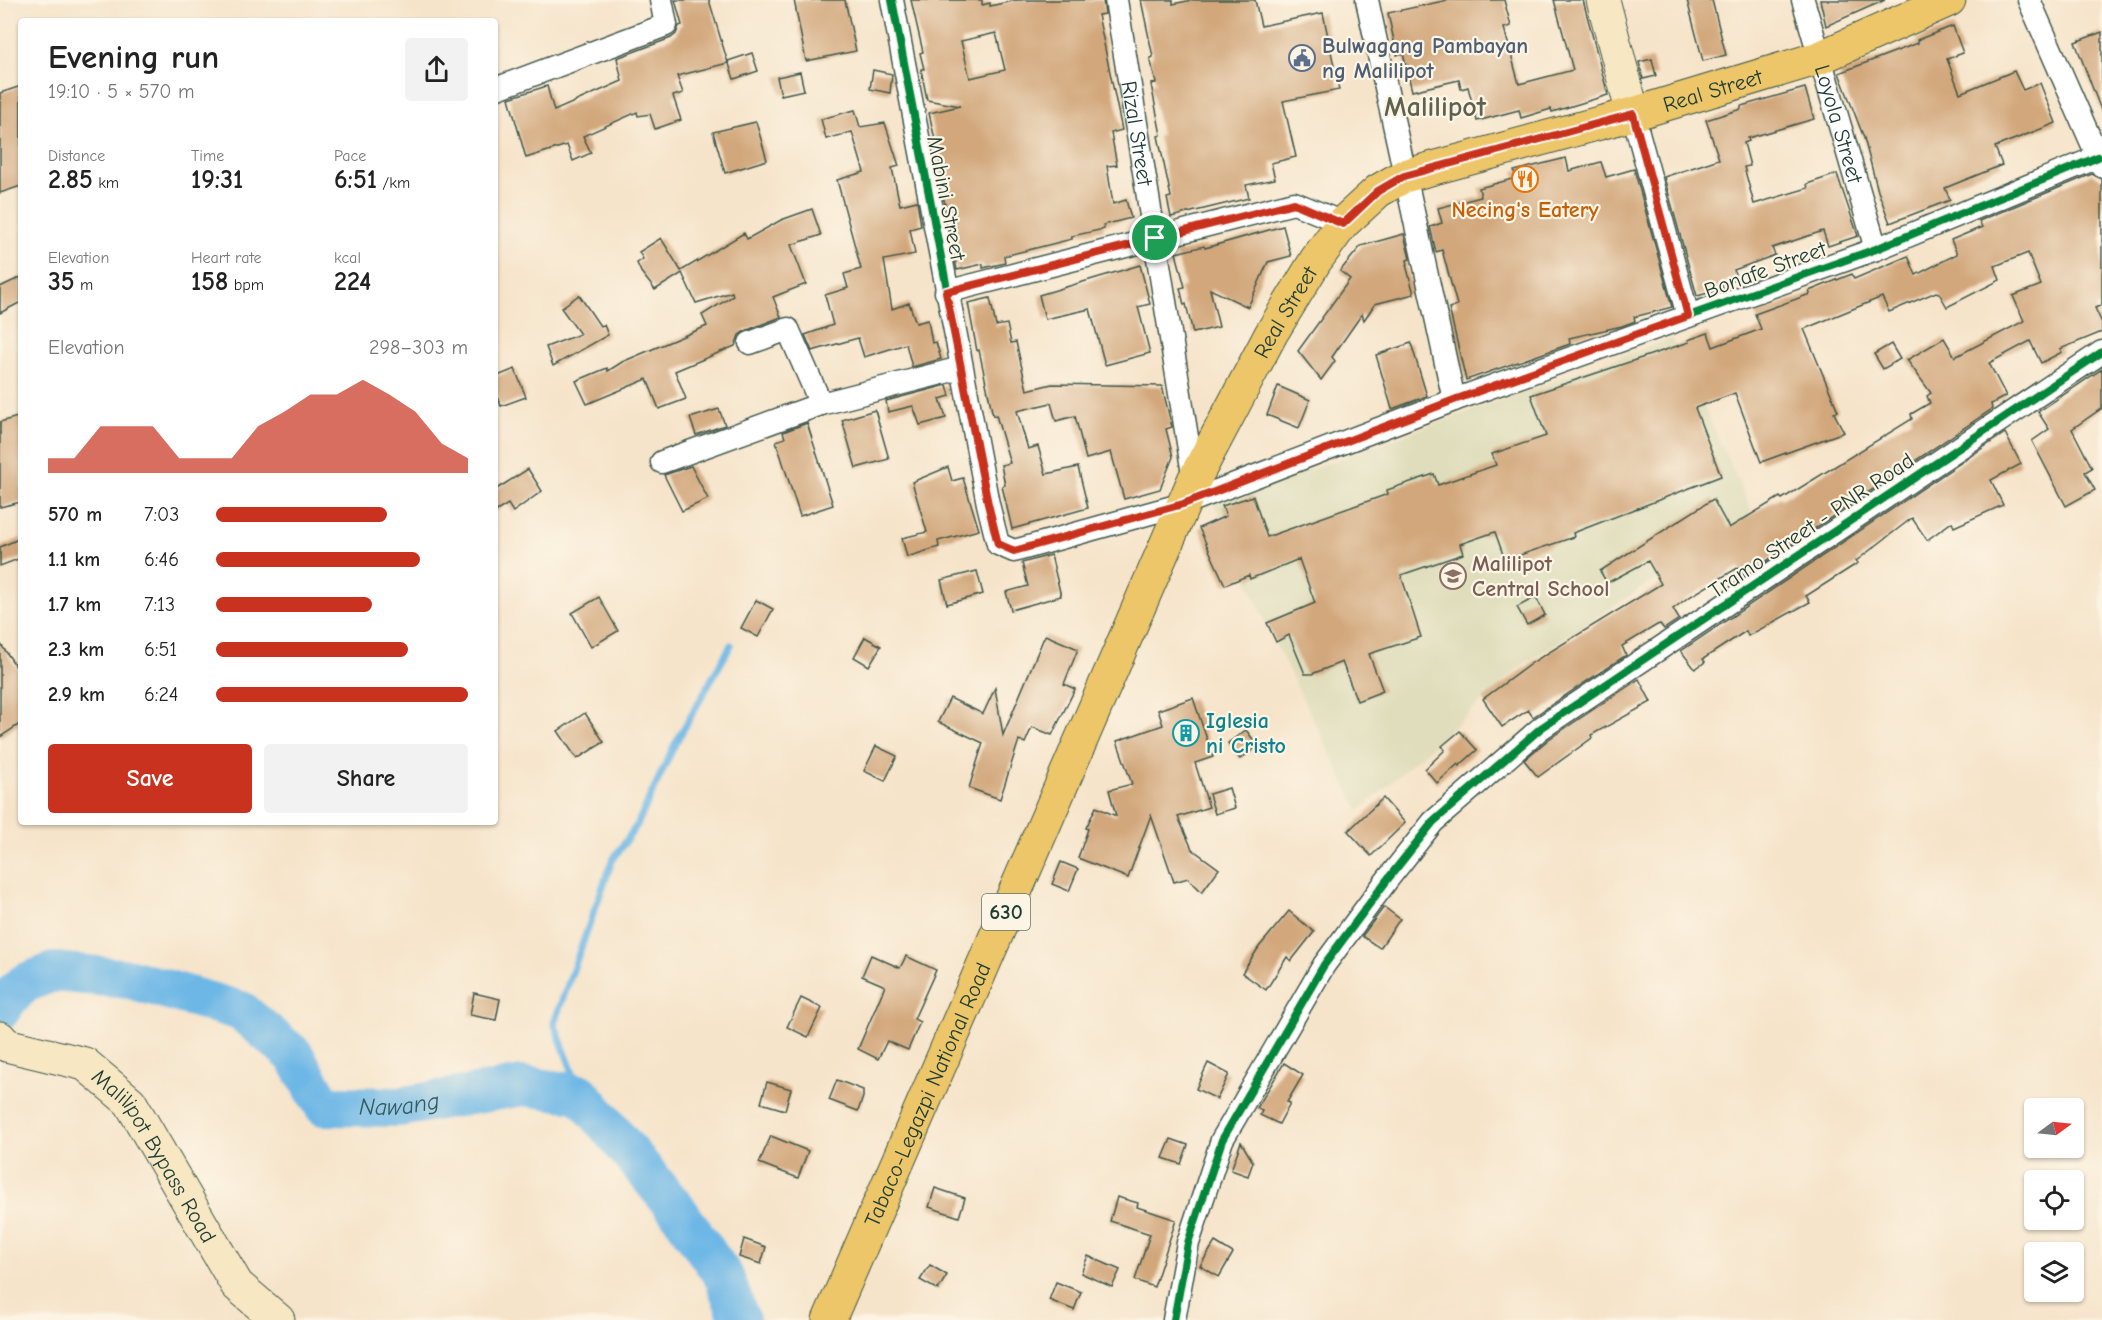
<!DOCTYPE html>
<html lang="en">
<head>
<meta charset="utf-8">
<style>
  :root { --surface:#fff; --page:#f2f2f2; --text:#222; --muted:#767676; --accent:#c8321e }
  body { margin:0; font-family:"Comic Neue",sans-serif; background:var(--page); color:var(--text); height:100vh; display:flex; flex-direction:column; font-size:22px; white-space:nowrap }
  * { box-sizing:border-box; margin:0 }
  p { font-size:20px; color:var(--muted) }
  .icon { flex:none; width:33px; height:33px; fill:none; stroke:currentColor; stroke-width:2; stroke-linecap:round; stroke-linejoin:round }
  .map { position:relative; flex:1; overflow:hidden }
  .side { position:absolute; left:18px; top:18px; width:480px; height:807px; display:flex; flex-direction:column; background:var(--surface); border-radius:6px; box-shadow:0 2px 4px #0004 }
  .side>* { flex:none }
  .needle { width:39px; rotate:75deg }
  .fabs { position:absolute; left:2024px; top:1098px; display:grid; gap:12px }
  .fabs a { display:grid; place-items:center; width:60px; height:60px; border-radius:6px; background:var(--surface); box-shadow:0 2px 4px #0004; font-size:30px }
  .pin { position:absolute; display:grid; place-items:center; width:51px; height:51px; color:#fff; margin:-26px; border:3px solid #fff; border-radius:50%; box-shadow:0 2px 6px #0007 }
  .round { display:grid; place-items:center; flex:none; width:63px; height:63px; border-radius:6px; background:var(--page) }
  .head { display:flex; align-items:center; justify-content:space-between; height:102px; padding:0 30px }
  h1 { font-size:33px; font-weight:600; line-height:45px }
  .figures { display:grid; grid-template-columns:repeat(3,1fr); gap:9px; height:102px; padding:6px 30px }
  .figures div { display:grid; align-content:center }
  .figures b { font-size:26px; font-weight:600 }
  .figures small { font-size:16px; font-weight:400 }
  .figures p { font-size:16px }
  .chart { height:168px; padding:12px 30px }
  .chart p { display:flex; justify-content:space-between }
  .chart svg { width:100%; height:108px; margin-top:6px; fill:var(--accent); opacity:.7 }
  .action { display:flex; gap:12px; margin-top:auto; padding:12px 30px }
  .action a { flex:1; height:69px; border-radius:6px; background:var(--accent); color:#fff; font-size:24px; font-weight:600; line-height:69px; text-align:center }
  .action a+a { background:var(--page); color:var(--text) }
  ul { padding:0 30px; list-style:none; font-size:20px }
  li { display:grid; grid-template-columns:96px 72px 1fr; align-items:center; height:45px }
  li i { height:15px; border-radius:8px; background:var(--accent) }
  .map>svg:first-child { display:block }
</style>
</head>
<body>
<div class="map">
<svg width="2102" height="1320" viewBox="0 0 2102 1320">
  <rect width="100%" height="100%" fill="#fcf5e5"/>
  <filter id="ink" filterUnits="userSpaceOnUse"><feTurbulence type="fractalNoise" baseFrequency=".0167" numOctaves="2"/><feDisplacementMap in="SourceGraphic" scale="12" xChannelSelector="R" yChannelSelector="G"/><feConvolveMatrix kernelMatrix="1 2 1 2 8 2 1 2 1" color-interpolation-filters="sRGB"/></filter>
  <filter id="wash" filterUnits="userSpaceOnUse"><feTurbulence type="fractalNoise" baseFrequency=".008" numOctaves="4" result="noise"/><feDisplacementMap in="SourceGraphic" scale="24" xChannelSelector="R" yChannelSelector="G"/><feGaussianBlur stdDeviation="1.35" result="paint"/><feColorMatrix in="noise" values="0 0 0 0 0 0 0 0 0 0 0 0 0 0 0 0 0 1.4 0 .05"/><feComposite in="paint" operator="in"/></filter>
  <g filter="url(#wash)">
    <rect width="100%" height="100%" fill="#f6e4ca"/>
    <polygon fill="#dfddbb" points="1672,338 1754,516 1524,664 1359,811 1271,635 1214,504"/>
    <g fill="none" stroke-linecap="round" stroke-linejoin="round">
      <polyline stroke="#6db7e6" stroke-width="7" points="581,1094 554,1023 612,861 637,825 674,746 731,645"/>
      <path stroke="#6db7e6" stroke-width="40" id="s1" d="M0 1011 9 998 25 983 53 972 130 979 241 1011 294 1055 324 1106 399 1107 523 1086 581 1094 678 1211 724 1277 740 1320"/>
    </g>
    <g id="blocks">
      <g fill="#d2a77b" fill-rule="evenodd">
        <polygon points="675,0 709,0 728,63 677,76 683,93 673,96 681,120 655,129 650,114 638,116 637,112 583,136 591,153 573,161 567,145 526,158 509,98 547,86 554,111 622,81 617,58 671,38 676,34 679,26 682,25"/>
        <polygon points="794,0 845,0 856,51 806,61"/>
        <path d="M911 0H982V5L990 3V6L1017 0H1103L1105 14 1098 15 1122 130 1111 133 1117 165 1107 166 1113 204 1126 200 1131 218 1103 225 1104 229 1072 236V239L1004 256 1005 263 983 268V264L957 270 943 194 947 193 929 113 960 106 927 100 921 69H924L920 53 923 52ZM996 33 1005 70 970 78 961 41Z"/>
        <polygon points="1141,0 1173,0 1173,4 1192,0 1255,0 1261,26 1323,13 1339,90 1283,101 1296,157 1271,163 1275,179 1246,185 1249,198 1171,217 1167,198 1171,197 1158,136 1161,135 1151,84 1156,83 1150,58 1153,57"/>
        <polygon points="1448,0 1504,0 1511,26 1504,28 1519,84 1573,70 1554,0 1583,0 1608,95 1552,112 1551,109 1521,118 1519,110 1477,121 1468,87 1461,89 1459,80 1412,91 1403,53 1397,55 1388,13"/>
        <polygon points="1687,0 1712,0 1726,55 1703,61"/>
        <polygon points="1820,0 1885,0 1826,26"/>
        <polygon points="1953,26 1963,53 1947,59 1960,93 2014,71 2023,90 2040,83 2056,123 1995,147 2002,165 1945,188 1950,200 1890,223 1878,191 1864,138 1839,73 1918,43 1917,40"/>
        <polygon points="2102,32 2102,110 2101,110 2075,42"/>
        <polygon points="752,53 758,71 734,79 728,61"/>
        <polygon points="1652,59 1656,76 1643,79 1639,62"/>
        <polygon points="873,70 892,74 890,93 870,89"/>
        <polygon points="800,72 804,90 781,95 777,77"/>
        <polygon points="21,86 21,186 0,193 0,93"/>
        <polygon points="1805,88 1814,119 1748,138 1749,141 1744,143 1750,166 1744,167 1754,204 1808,188 1807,184 1837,174 1858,236 1828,246 1823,231 1772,248 1775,255 1734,270 1736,279 1721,283 1723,289 1697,296 1664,177 1719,159 1706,120 1741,109 1741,106"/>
        <polygon points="855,110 860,127 885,123 899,166 892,168 900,205 917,201 921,226 910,229 915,254 884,260 892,309 909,303 916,323 928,320 932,343 936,342 941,359 912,367 906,344 864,357 858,338 812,351 805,335 833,325 825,295 848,288 844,274 861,269 837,180 864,172 852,132 826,139 821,119"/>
        <polygon points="756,122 767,160 725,173 713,132"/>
        <polygon points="1566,158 1569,171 1601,162 1606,177 1634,169 1672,307 1634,317 1635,321 1622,326 1569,338 1570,344 1466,380 1449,308 1457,305 1442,250 1436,252 1430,227 1442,223 1438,208 1481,197 1479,188 1516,178 1514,171"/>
        <polygon points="2092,174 2102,179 2102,305 2095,308 2102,323 2102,332 2060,349 2062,352 2041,363 2030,341 1989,363 2006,396 1991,404 1992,409 1744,576 1739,567 1686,599 1673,609 1679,619 1664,629 1660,624 1657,625 1622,646 1626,655 1533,717 1528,710 1502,727 1483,699 1533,662 1661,584 1648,561 1607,583 1600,571 1713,499 1729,528 1780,497 1782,499 1912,419 1911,414 1930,403 1927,396 1931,393 1907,360 1944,338 1955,357 2024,321 2013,296 2041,285 2028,253 1995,266 2000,280 1947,307 1939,293 1936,292 1889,312 1882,297 1804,329 1838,411 1834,413 1844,432 1761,462 1735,393 1695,408 1721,476 1573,533 1574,537 1505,560 1495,532 1460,544 1463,554 1401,575 1421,637 1369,654 1383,691 1357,701 1342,662 1312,674 1305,674 1289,635 1276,642 1267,623 1315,603 1299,559 1250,579 1249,575 1225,585 1199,528 1226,516 1222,506 1253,496 1267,537 1388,494 1387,490 1434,474 1438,485 1496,465 1492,454 1546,436 1531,395 1689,342 1688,340 1708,333 1713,347 1761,329 1755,314 1810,294 1809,291 1852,274 1854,279 1908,256 1916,275 1957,254 1951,240 1982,227 1979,221"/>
        <polygon points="812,209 821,235 791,245 806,284 773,297 781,317 745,331 739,335 735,346 675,371 686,399 659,409 647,379 587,404 576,381 607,368 608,371 622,362 707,326 702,315 733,296 732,292 696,303 682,273 655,290 641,272 637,263 643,259 639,252 661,238 681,271 744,233 747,239 781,220"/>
        <polygon points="1283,226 1291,256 1268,262 1248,307 1210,289 1219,327 1193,333 1186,304 1184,305 1180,288 1185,287 1176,253 1204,246 1205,248"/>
        <polygon points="1404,234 1410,259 1407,260 1408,265 1406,265 1414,294 1375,304 1364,320 1362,314 1332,357 1335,361 1321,380 1298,351 1350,279 1340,271 1361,246"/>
        <polygon points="1140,265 1150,304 1138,307 1150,353 1105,365 1090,309 1045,319 1039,295"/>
        <polygon points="21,277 21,302 0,313 0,287"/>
        <polygon points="579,295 600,326 604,325 608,335 553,366 546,347 580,334 561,308"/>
        <polygon points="990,298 996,326 1007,324 1011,343 1016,342 1027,390 1052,384 1162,386 1172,427 1166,429 1173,457 1160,489 1124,499 1111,452 1086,459 1075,416 1056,421 1051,403 1017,411 1028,449 1038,446 1046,474 1078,467 1088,508 1012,529 1002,486 1005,485 1001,465 1010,463 996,415 993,416 979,350 977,351 968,303"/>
        <polygon points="1411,343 1427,396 1392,409 1376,355"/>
        <polygon points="1891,344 1900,359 1883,369 1874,354"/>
        <polygon points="515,369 526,397 501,406 495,391 495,377"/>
        <polygon points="2102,369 2102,408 2072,429 2092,468 2085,472 2095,490 2066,506 2032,441 2049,429 2038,412"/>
        <polygon points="947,385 950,396 940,399 946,418 920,425 913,406 888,412 886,401"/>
        <polygon points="1278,386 1310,400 1299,428 1267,415"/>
        <polygon points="719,409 725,425 696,435 690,418"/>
        <polygon points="875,410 889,459 856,468 842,420"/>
        <polygon points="21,416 21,502 0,507 0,422"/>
        <polygon points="807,423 833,505 800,516 776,441 785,438 783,432"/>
        <polygon points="2005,433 2021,464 1991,480 2003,505 1954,527 1952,522 1927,540 1912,518 1856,561 1858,563 1806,596 1810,602 1748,636 1746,631 1703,659 1705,662 1695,669 1681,651"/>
        <polygon points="691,466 708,499 682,511 664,475"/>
        <polygon points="948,467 952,481 963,478 979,530 938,541 939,547 907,557 902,538 927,532 912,482"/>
        <polygon points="528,469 542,491 513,512 508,504 495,512 495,490"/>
        <polygon points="21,538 21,558 0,566 0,547"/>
        <polygon points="1051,555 1061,596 1011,610 1006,592 1028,586 1022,563"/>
        <polygon points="977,571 983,594 947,604 941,580"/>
        <polygon points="599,597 618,631 591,647 572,613"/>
        <polygon points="1536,597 1545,615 1527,625 1517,607"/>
        <polygon points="756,600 773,609 758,637 741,628"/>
        <polygon points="1045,635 1078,649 1064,684 1075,689 1052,735 1032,727 1025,743 1019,740 1000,799 969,788 983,743 938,722 950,698 983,714 995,688 1003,735"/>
        <polygon points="865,637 881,646 869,666 854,657"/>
        <polygon points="0,643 21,674 21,723 0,737"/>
        <polygon points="1639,679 1651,702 1591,735 1592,738 1538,777 1524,760 1549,739"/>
        <polygon points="1193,698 1213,757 1195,763 1209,807 1178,817 1192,849 1219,869 1202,892 1188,878 1174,882 1151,815 1128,878 1078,858 1088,829 1086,828 1096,807 1116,816 1109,790 1132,784 1117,741 1163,725 1158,710"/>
        <polygon points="585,713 604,742 577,759 558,731"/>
        <polygon points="1246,730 1258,746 1240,759 1228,743"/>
        <polygon points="1460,731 1477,750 1459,766 1458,764 1437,783 1425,769 1445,750 1442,746"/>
        <polygon points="876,746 897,756 885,781 864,771"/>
        <polygon points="1229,788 1235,808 1215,814 1209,794"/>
        <polygon points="1383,798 1405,823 1371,856 1348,831"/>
        <polygon points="1061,862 1078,869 1069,891 1052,884"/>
        <polygon points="1384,907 1400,919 1380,948 1362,936"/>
        <polygon points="1289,911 1314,932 1291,961 1287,957 1266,990 1242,973 1259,947"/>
        <polygon points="871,955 900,968 906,956 936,970 914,1019 920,1022 908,1050 887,1041 878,1059 858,1049 885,986 862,976"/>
        <polygon points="474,993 500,999 496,1020 470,1015"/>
        <polygon points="801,998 822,1008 808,1037 787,1027"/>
        <polygon points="1208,1063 1229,1074 1217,1099 1196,1089"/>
        <polygon points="1284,1063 1303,1075 1287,1102 1290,1103 1279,1124 1260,1115 1262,1111 1257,1108"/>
        <polygon points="837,1080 863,1090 863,1097 858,1111 829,1100"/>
        <polygon points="767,1082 791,1089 785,1110 761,1103"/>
        <polygon points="771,1136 808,1151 798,1178 759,1163"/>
        <polygon points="1171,1139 1188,1145 1181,1164 1163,1158"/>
        <polygon points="1241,1142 1253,1162 1248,1176 1231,1170"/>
        <polygon points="935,1188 965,1198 959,1217 929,1207"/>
        <polygon points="1117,1197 1138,1203 1137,1207 1176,1220 1154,1287 1135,1280 1150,1234 1110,1221"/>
        <polygon points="744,1239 766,1247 761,1264 739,1257"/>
        <polygon points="1215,1242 1233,1253 1219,1277 1200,1266"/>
        <polygon points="1088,1256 1120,1270 1112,1287 1081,1273"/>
        <polygon points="930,1265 947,1275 938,1290 920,1280"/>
        <polygon points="1056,1282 1081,1292 1074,1310 1049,1300"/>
      </g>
    </g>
  </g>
  <g filter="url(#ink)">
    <use href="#blocks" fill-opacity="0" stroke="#3f564a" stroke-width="1.5"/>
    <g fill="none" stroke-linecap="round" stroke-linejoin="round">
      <defs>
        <g id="street">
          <polyline points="892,0 988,504 998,544 1014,551 1183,504 1454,400 1876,249 2098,157"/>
          <path id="s2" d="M1116 0 1194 480"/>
          <polyline points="1367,0 1454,400"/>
          <path id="s3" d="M1803 0 1876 249"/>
          <polyline points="2029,0 2102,166"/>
          <polyline points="495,89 666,25 661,0"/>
          <polyline points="1633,114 1688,316"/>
          <polyline points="946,292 1294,203 1343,223"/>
          <polyline points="750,343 788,329 821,404"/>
          <polyline points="662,462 821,404 961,368"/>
          <polyline points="1174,1320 1188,1243 1222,1140 1324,965 1387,880 1433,822 1541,728 2102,352"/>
        </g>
        <g id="secondary">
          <polyline points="1603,0 1633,114"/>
          <path id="s4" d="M0 1038 6 1045 85 1064 130 1102 237 1285 278 1320"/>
        </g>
        <g id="primary">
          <path id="s5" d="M829 1320 1194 480 1271 334 1316 260 1343 223 1378 191 1404 176 1633 114 1819 58 1949 0"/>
        </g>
      </defs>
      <use href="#street" stroke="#3f564a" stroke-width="25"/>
      <use href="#secondary" stroke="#3f564a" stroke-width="35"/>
      <use href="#primary" stroke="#3f564a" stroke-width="35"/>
      <use href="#street" stroke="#fff" stroke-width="22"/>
      <use href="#secondary" stroke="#f7e8c3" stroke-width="33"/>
      <use href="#primary" stroke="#ecc669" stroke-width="33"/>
      <defs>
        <g id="cycleway">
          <polyline points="892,0 988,504 998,544 1014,551 1183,504 1454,400 1876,249 2098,157"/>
          <polyline points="1174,1320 1188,1243 1222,1140 1324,965 1387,880 1433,822 1541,728 2102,352"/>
        </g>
      </defs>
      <use href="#cycleway" stroke="#fcf5e5" stroke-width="11"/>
      <use href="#cycleway" stroke="#00873e" stroke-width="8"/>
    </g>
  </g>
  <g fill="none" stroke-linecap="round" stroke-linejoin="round" filter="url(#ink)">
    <defs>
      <polygon id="route" points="1633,114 1688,316 1454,400 1183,504 1014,551 998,544 988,504 946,292 1294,203 1343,224 1378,191 1404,176"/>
    </defs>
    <use href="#route" stroke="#fff" stroke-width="12"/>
    <use href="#route" stroke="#c8321e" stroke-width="8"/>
  </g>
  <defs>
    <symbol id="civic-ring" viewBox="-11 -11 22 22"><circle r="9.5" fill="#fcf5e5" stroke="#5c6f8a" stroke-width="1.5"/><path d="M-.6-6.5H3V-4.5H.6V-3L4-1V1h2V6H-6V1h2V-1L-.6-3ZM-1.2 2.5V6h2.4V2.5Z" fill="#5c6f8a"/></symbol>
    <symbol id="restaurant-ring" viewBox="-11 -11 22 22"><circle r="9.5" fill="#fcf5e5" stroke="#e8710a" stroke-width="1.5"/><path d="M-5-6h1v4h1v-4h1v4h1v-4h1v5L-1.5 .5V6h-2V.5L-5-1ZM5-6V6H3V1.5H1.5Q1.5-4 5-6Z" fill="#e8710a"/></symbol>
    <symbol id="school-ring" viewBox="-11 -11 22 22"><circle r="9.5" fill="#fcf5e5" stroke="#8d6e63" stroke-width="1.5"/><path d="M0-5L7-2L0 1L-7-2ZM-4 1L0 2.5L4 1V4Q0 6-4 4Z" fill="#8d6e63"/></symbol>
    <symbol id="building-ring" viewBox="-11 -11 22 22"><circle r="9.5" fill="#fcf5e5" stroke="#0f9aa8" stroke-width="1.5"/><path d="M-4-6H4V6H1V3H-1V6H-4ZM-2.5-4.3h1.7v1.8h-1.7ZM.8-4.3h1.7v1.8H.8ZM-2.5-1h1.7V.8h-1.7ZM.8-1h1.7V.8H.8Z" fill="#0f9aa8"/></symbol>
  </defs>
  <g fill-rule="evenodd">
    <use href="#civic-ring" x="1287" y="43" width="30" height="30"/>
    <use href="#restaurant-ring" x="1510" y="164" width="30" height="30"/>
    <use href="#school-ring" x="1438" y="561" width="30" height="30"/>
    <use href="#building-ring" x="1171" y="718" width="30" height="30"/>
  </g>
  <g text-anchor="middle" stroke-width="4.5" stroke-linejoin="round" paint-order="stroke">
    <rect fill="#fcf5e5" stroke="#617469" stroke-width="1.5" x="982" y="894" width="48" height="36" rx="4.5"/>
    <g font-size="21" font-weight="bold" fill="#1f3d34">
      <text x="1006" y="919">630</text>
    </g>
    <g font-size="22" font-weight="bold" fill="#4e5e75" stroke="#fcf5e5" text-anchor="start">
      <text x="1322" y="53">Bulwagang Pambayan<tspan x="1322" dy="25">ng Malilipot</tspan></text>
    </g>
    <g font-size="22" fill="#1f3d34" stroke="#fcf5e5">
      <text dy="8" stroke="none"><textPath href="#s5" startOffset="1611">Real Street</textPath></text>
      <text dy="8" stroke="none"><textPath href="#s3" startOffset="129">Loyola Street</textPath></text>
      <text dy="8" stroke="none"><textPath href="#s2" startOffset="135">Rizal Street</textPath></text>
      <text transform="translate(947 198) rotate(79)" y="8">Mabini Street</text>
      <text transform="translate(1765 269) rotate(-20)" y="8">Bonafe Street</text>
      <text dy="8" stroke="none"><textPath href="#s5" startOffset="1107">Real Street</textPath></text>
      <text transform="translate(1811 525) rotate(-34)" y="8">Tramo Street - PNR Road</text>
      <text dy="8" stroke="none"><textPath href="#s5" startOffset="246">Tabaco-Legazpi National Road</textPath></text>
      <text dy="8" stroke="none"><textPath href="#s4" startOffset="207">Malilipot Bypass Road</textPath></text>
    </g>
    <g font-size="22" font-weight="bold" fill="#c56008" stroke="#fcf5e5">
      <text x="1525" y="217">Necing's Eatery</text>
    </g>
    <g font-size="22" font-weight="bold" fill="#785e54" stroke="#fcf5e5" text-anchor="start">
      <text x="1472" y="571">Malilipot<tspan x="1472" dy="25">Central School</tspan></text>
    </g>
    <g font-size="22" font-weight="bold" fill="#0d838f" stroke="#fcf5e5" text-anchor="start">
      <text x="1206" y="728">Iglesia<tspan x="1206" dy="25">ni Cristo</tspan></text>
    </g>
    <g font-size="24" font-style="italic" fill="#325c60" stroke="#fcf5e5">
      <text dy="8" stroke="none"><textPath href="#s1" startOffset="464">Nawang</textPath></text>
    </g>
    <g font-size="28" font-weight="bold" fill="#5e624d" stroke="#fcf5e5">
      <text x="1435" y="116">Malilipot</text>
    </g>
  </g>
</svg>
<div class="fabs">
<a><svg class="needle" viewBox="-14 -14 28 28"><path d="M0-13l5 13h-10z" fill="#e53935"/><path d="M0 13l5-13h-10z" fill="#767676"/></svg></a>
<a><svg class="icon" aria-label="locate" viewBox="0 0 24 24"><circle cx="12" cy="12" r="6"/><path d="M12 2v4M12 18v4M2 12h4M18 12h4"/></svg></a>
<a><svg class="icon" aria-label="layers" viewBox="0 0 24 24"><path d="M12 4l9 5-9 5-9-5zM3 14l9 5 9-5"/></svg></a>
</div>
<div class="pin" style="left:1155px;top:238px;background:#1e9e55"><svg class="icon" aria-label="arrive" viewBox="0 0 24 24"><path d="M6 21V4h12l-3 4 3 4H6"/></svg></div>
<section class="side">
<div class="head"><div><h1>Evening run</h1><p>19:10 · 5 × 570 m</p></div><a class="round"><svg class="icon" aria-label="share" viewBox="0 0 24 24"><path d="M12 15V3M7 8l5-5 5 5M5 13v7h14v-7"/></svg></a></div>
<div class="figures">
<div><p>Distance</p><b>2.85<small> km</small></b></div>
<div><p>Time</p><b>19:31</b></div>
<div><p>Pace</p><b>6:51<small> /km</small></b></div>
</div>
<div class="figures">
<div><p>Elevation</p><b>35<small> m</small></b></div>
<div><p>Heart rate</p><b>158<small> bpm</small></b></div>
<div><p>kcal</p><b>224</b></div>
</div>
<div class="chart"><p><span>Elevation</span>298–303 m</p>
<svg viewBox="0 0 160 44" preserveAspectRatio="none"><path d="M0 44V38L10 38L20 25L30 25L40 25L50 38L60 38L70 38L80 25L90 19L100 12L110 12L120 6L130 12L140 19L150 32L160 38V44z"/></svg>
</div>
<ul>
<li><b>570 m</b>7:03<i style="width:68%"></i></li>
<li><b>1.1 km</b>6:46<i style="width:81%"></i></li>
<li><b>1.7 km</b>7:13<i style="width:62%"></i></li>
<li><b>2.3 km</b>6:51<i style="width:76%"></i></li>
<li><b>2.9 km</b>6:24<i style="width:100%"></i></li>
</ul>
<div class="action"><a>Save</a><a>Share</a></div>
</section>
</div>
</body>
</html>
